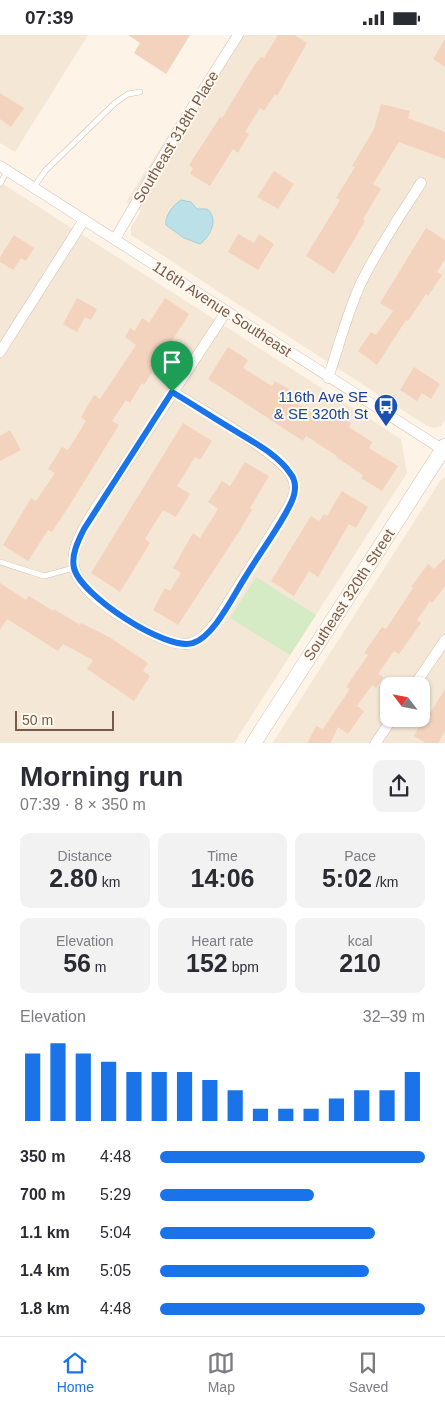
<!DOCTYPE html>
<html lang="en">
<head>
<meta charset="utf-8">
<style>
  :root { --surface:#fff; --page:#f2f2f3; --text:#2b2b33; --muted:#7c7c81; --line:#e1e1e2; --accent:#1a73e8 }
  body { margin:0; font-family:Arial,sans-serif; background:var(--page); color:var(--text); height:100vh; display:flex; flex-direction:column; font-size:19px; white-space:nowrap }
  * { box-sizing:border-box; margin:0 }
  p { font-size:16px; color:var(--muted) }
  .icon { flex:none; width:28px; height:28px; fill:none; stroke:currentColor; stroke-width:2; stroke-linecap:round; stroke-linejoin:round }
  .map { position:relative; height:708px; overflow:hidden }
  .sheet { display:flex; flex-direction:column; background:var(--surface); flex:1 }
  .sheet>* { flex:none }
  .needle { width:32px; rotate:302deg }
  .fabs { position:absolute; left:380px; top:642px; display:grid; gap:10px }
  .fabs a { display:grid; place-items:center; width:50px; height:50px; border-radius:10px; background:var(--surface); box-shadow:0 1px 4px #0004; font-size:25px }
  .scale { position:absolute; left:15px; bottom:12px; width:99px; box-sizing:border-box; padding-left:5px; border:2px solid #775b4a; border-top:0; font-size:14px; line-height:18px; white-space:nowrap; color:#775b4a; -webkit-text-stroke:4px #fff8ee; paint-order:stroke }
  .pin { position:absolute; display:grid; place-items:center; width:42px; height:42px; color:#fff; margin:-51px -21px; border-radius:50% 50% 50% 0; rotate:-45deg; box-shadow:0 0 5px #0007 }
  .pin .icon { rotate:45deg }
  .round { display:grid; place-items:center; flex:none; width:52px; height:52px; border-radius:10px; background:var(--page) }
  .head { display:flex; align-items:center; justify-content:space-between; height:85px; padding:0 20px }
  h1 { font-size:28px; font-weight:700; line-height:38px }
  .figures { display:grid; grid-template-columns:repeat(3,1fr); gap:8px; height:85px; padding:5px 20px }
  .figures div { display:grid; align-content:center; border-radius:10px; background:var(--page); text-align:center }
  .figures b { font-size:25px; font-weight:700 }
  .figures small { font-size:14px; font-weight:400 }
  .figures p { font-size:14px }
  .chart { height:140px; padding:10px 20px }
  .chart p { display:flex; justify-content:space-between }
  .chart svg { width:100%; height:90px; margin-top:5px; stroke:var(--accent); stroke-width:6 }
  ul { padding:0 20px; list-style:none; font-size:16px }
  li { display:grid; grid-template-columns:80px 60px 1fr; align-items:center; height:38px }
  li i { height:12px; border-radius:6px; background:var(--accent) }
  .status { display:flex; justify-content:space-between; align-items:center; height:35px; padding:0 25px; background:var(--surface); direction:ltr }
  .status svg { height:14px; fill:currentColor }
  .menu { display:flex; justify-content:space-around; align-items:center; height:70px; border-top:1px solid var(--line); background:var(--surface); font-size:14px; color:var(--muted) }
  .menu a { display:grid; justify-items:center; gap:2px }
  .menu .active { color:var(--accent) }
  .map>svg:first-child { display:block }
</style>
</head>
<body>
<div class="status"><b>07:39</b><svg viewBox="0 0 49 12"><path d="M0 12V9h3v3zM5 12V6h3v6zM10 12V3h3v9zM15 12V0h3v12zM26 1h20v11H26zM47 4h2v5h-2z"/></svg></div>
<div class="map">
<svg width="445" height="709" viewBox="0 0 445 709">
  <rect width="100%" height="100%" fill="#fdf4e7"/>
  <g fill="#f5e7d5" fill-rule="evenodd">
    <polygon points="0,0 88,0 15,117 0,108"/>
    <polygon points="232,0 445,0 445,385 441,391 434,393 427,391 131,200 131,192 141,176 126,167"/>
    <polygon points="0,147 401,404 407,438 234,708 0,708"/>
    <path d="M445 442V708L272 709 440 446ZM389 651H421V684H389Z"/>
  </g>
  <polygon fill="#d4ebc5" points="256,542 316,580 290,620 230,583"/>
  <path fill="#bbe0e7" stroke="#a1d0d9" d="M181 165 191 167 197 174H207C219 183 211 201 200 209L184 203 166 190C164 182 174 169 181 165Z"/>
  <g fill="#f3d3be">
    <polygon points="128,0 190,0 166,39 134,18 140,8"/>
    <polygon points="278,0 295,0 307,8 277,61 275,59 264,76 260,73 245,97 249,99 238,118 233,114 210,151 190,139 193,133 189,130 220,82 222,83 255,29 261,22 264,23"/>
    <polygon points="445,4 445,32 433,24"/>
    <polygon points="0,58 24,73 11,92 0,84"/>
    <polygon points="381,69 410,76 408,83 445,97 445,124 399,107 373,149 381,154 363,184 365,186 334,239 306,221 340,165 336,163 355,132 352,131 374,94"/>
    <polygon points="274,136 294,149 278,174 257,162"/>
    <polygon points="426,193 445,205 445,224 437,237 442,240 428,261 426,259 408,286 406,285 377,330 358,316 371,297 376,300 393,276 380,268"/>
    <polygon points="238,199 254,208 259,199 274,209 258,235 228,217"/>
    <polygon points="14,200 34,213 26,226 21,223 13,235 0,227 0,222"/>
    <polygon points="77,263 97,274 91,285 85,282 77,297 63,289"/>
    <polygon points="165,263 189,279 144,350 142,348 130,368 126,365 112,386 119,390 71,468 52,497 48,495 28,526 3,510 31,463 36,466 55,438 48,434 62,412 68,415 86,386 81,382 94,360 100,364 136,310 125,302 130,293 135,296 142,283 149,288"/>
    <polygon points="228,312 248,325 243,333 272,351 275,346 297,359 293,366 323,385 329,374 351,388 349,392 372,407 369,413 398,431 382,456 361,443 363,440 336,422 337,421 306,401 303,406 208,344"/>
    <polygon points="414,332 440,349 431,364 422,358 417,366 400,355"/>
    <polygon points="183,388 212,406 200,425 195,422 177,451 190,459 176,482 163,475 145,504 150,508 120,557 91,538"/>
    <polygon points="10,395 21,415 0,426 0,401"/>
    <polygon points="245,427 269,441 250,473 252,475 240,495 178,590 153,575 165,553 170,556 181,538 173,533 193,498 200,503 218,474 208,467 222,446 230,451"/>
    <polygon points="342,456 368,472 356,493 349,489 318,542 309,536 294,561 271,546 311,481 319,486 324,479 327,481"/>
    <polygon points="445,523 445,551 432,568 430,566 417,585 421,588 399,619 394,616 378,639 383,642 376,653 372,650 357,671 364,676 348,699 338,692 330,709 307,709 316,691 323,694 350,654 346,652 368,620 364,618 382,592 386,594 413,553 411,552 428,529 434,534"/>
    <polygon points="0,548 26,565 29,561 53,576 54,574 80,590 81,588 109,602 148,628 143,636 150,641 134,666 87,634 93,625 63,609 58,616 7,584 0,595"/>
    <polygon points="445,654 445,696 438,709 427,709 414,701 422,686 424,688"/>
  </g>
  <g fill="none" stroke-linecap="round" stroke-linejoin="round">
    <defs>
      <g id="lane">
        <polyline points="0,149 7,136"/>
        <polyline points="34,152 45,136 115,68 128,59 140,57"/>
        <polyline points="0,527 44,541 74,533"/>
      </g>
      <g id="street">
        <polyline points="0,131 445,416"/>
        <polyline points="115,204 185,84 238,0"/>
        <polyline points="0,317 84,185"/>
        <path d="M328 343C339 311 347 278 361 248 378 213 400 181 421 148"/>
        <path d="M173 357C198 373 282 419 292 442 298 453 293 464 287 474L216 587C198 612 183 615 155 600 130 588 83 562 75 535 72 525 74 514 78 505 89 479 109 455 124 432 158 380 192 328 226 277"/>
        <polyline points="414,651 445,605"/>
        <polyline points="375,709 392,684"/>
      </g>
      <polyline id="secondary" points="253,709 445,411"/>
    </defs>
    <use href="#lane" stroke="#d1bfaf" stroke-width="6"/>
    <use href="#street" stroke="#d1bfaf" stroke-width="11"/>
    <use href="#secondary" stroke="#d4beac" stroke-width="16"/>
    <use href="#lane" stroke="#fff" stroke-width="5"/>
    <use href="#street" stroke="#fff" stroke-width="10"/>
    <use href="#secondary" stroke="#fff" stroke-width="15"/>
  </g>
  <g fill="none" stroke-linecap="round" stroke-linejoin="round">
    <defs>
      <path id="route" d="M172 357C194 370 215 384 237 397 255 408 278 420 290 438 295 444 296 452 294 460 289 479 257 522 246 541 234 559 214 602 193 608 167 617 80 560 74 533 71 520 78 506 84 494Z"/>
    </defs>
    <use href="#route" stroke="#fff" stroke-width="10"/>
    <use href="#route" stroke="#1a73e8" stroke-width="6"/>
  </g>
  <defs>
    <symbol id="bus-pin" viewBox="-11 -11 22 30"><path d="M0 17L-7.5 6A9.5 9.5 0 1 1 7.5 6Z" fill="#1a4fb4" stroke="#fff8ee"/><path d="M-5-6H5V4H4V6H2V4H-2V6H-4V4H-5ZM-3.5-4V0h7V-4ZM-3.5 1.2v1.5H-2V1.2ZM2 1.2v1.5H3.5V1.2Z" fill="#fff"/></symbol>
  </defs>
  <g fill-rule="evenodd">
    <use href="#bus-pin" x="372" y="357" width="28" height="38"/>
  </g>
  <g text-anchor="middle" stroke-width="4" stroke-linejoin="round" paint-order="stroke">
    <g font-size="15" fill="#775b4a" stroke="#fff8ee">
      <text transform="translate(176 102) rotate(-59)" y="5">Southeast 318th Place</text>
      <text transform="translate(222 274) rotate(33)" y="5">116th Avenue Southeast</text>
      <text transform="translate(349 560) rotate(-57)" y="5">Southeast 320th Street</text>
    </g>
    <g font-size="15" fill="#164399" stroke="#fff8ee" text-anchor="end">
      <text x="368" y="367">116th Ave SE<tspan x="368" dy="17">&amp; SE 320th St</tspan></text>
    </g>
  </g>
</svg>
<div class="fabs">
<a><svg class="needle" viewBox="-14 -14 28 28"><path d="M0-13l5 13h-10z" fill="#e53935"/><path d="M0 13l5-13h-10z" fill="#7c7c81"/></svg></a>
</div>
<div class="scale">50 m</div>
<div class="pin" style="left:172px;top:357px;background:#1e9e55"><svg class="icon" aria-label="arrive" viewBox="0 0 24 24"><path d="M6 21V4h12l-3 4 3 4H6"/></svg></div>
</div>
<section class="sheet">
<div class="head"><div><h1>Morning run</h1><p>07:39 · 8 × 350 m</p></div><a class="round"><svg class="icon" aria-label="share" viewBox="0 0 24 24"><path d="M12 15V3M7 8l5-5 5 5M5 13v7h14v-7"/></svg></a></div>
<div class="figures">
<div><p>Distance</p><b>2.80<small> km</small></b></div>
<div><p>Time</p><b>14:06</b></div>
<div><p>Pace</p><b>5:02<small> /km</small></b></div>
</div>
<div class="figures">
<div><p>Elevation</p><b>56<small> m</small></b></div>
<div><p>Heart rate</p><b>152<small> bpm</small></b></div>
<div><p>kcal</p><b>210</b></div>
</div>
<div class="chart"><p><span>Elevation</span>32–39 m</p>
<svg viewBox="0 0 160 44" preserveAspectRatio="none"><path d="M5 44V11M15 44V6M25 44V11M35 44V15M45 44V20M55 44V20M65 44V20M75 44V24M85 44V29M95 44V38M105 44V38M115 44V38M125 44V33M135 44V29M145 44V29M155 44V20"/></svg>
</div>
<ul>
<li><b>350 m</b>4:48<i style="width:100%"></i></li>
<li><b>700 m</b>5:29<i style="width:58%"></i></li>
<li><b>1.1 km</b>5:04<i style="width:81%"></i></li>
<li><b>1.4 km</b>5:05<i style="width:79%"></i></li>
<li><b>1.8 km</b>4:48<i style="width:100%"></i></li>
</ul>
</section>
<nav class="menu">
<a class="active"><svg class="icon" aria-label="home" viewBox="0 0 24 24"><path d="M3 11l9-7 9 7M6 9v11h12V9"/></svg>Home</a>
<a><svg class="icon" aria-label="map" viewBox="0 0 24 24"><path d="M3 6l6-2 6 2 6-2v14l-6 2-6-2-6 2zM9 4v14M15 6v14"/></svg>Map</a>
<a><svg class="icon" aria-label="saved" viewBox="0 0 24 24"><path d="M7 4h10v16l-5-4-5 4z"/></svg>Saved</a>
</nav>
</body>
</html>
